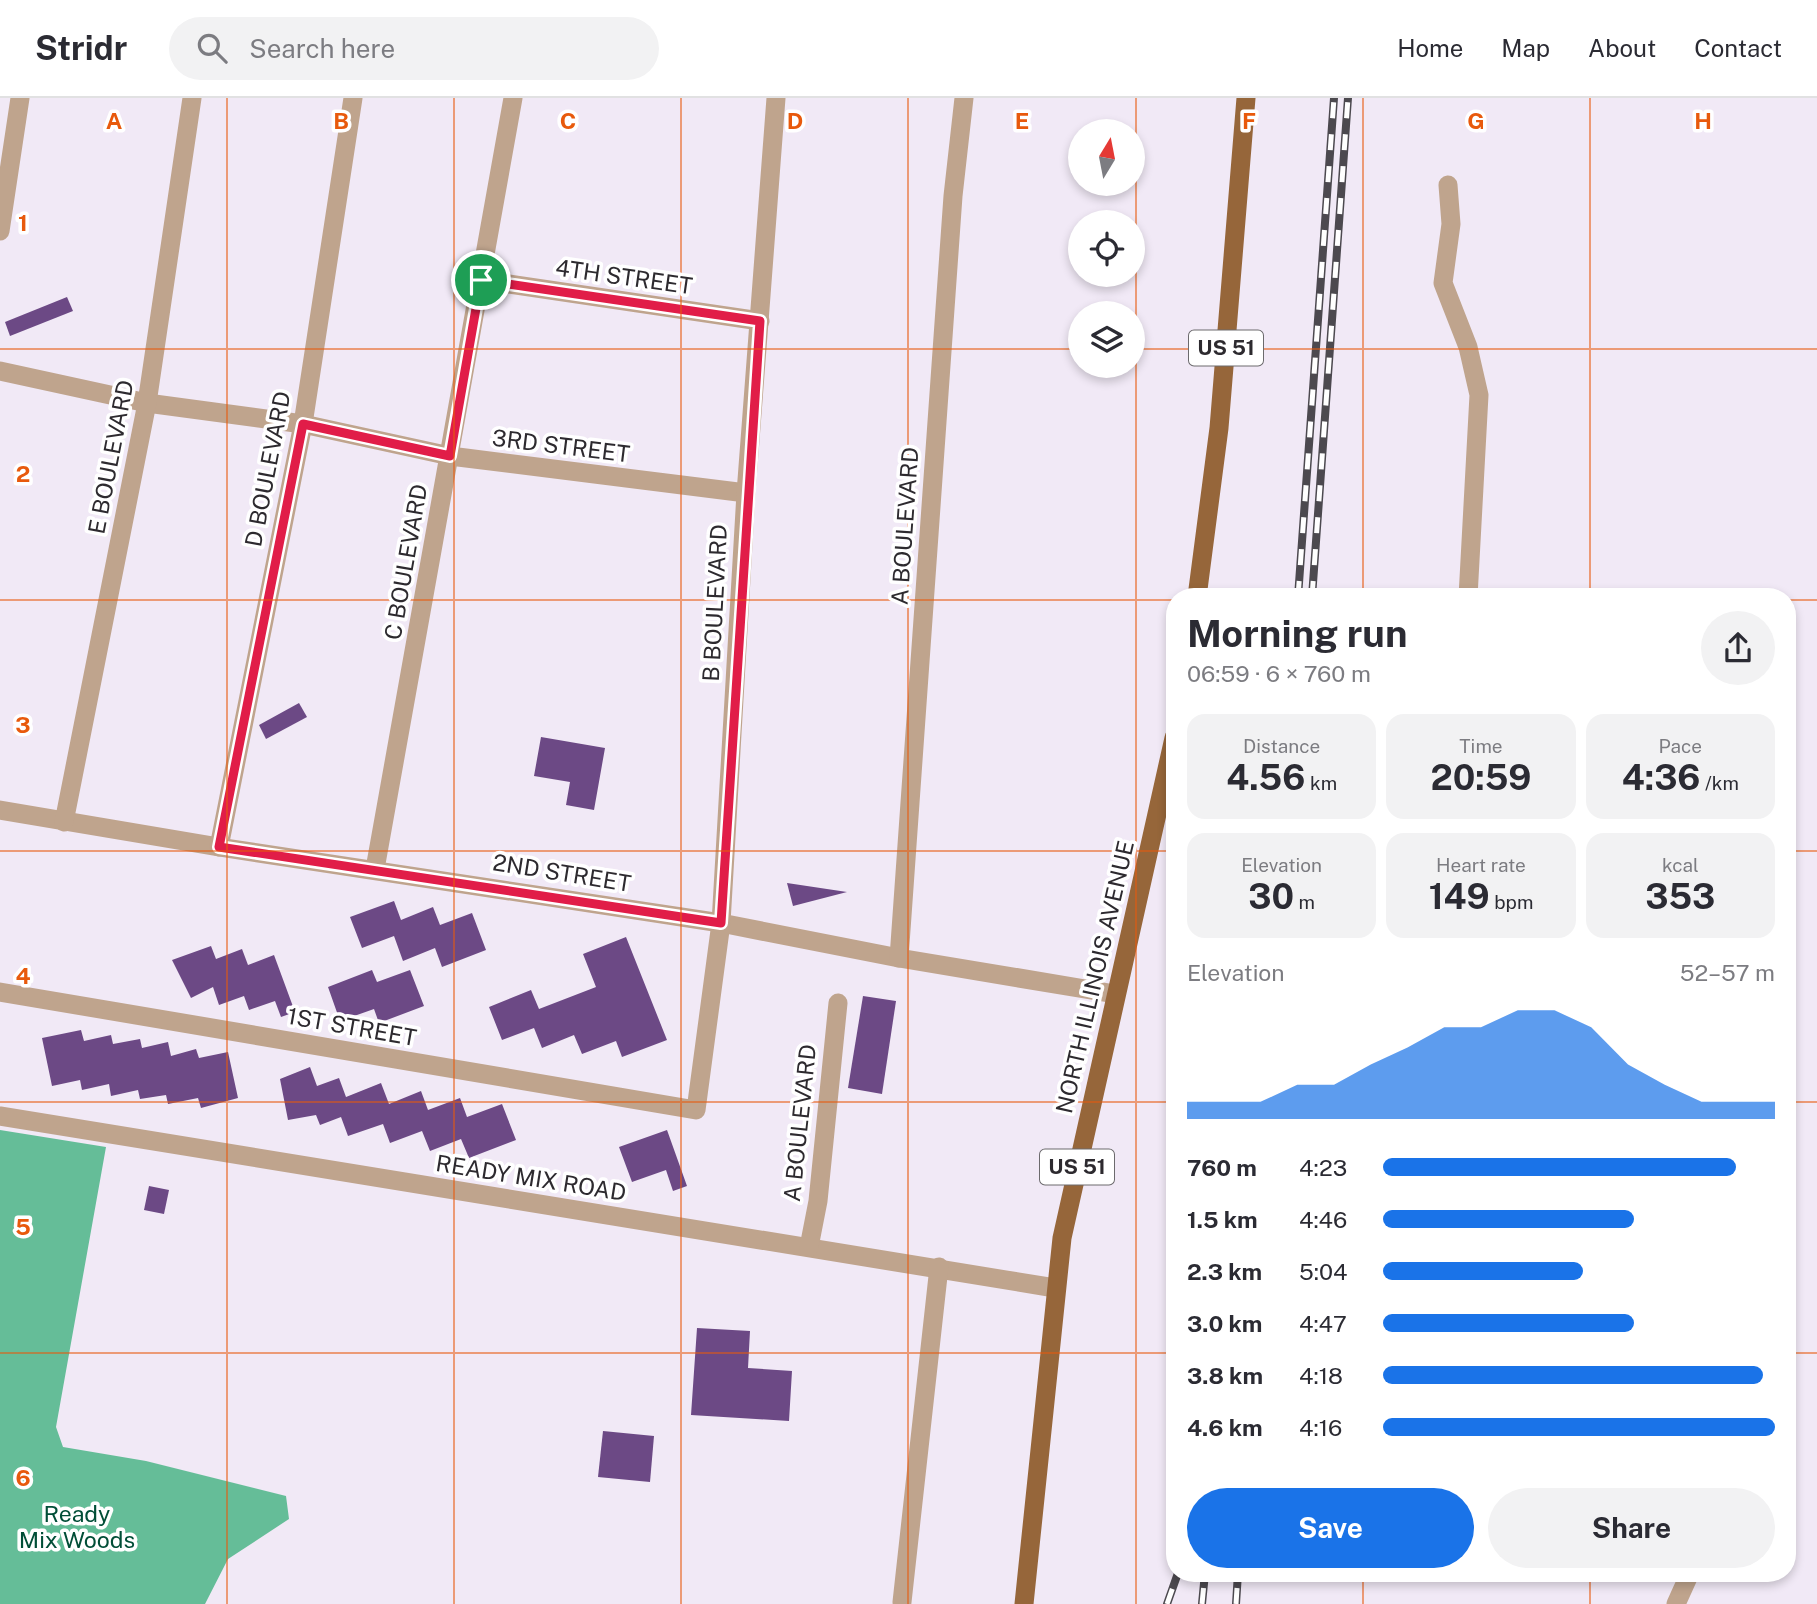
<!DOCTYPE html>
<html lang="en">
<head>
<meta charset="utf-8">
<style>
  :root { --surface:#fff; --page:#f2f2f3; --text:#2b2b33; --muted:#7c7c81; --line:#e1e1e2; --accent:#1a73e8 }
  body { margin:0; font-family:"Public Sans",sans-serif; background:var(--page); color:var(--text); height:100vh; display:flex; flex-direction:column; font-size:26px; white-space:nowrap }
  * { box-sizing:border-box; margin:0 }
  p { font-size:23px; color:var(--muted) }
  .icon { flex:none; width:38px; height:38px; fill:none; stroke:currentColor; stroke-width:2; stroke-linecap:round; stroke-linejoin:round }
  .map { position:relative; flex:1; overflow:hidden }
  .panel { position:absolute; left:1166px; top:490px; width:630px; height:994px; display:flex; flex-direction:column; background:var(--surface); border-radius:28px; box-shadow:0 4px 10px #0003 }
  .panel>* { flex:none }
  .needle { width:46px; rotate:10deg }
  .buttons { position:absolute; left:1068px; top:21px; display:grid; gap:14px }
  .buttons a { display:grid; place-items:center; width:77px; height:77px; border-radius:50%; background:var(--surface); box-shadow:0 4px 10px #0003; font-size:35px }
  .pin { position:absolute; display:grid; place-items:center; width:60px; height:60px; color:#fff; margin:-30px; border:4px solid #fff; border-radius:50%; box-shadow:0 2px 7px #0007 }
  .round { display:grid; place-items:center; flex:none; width:74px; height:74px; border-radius:37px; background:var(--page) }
  .summary { display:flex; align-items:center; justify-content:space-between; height:119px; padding:0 21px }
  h1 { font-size:38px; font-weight:700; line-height:52px }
  .metrics { display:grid; grid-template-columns:repeat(3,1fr); gap:10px; height:119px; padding:7px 21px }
  .metrics div { display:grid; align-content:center; border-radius:18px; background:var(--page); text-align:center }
  .metrics b { font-size:35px; font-weight:700 }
  .metrics small { font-size:19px; font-weight:400 }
  .metrics p { font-size:19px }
  .chart { height:196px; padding:14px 21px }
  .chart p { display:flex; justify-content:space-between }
  .chart svg { width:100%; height:126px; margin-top:7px; fill:var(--accent); opacity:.7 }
  .cta { display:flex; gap:14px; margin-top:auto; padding:14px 21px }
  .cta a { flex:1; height:80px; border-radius:42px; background:var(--accent); color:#fff; font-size:28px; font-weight:700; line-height:80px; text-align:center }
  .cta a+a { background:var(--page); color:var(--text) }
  ul { padding:0 21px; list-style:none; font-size:23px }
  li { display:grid; grid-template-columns:112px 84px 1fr; align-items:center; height:52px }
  li i { height:18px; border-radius:9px; background:var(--accent) }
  header { display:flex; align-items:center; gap:42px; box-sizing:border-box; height:98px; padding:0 35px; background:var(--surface); border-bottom:2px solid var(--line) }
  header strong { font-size:33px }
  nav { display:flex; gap:38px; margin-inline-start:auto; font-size:24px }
  .search { width:490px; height:63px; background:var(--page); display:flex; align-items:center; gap:18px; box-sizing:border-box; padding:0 24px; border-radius:38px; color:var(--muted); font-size:26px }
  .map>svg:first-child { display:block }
</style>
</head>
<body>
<header>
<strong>Stridr</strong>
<div class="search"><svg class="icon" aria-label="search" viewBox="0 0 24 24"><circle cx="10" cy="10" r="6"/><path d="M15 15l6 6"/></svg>Search here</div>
<nav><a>Home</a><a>Map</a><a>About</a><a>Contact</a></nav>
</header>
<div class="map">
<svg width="1817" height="1506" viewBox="0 0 1817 1506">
  <rect width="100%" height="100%" fill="#f1e9f6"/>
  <polygon fill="#65bd98" points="0,1032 106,1049 56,1329 63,1349 146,1363 286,1398 289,1421 228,1461 205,1506 0,1506"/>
  <g fill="#6c4985">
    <polygon points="67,199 73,213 10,238 5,224"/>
    <polygon points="299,605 307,619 266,641 259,627"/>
    <polygon points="541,639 605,650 594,712 566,707 570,684 534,678"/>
    <polygon points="787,785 847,794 793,808"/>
    <polygon points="394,803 401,822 433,809 440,827 472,815 486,852 442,869 435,850 403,863 394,838 362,850 350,819"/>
    <polygon points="626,839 667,942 622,959 616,943 582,956 574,937 542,950 534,930 502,942 489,909 531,892 539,911 596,889 583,856"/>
    <polygon points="211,848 216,861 242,851 248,867 274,857 295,914 281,919 275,903 249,912 244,898 219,907 213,889 191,900 172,862"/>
    <polygon points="372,872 377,884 410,872 424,908 379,925 374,911 340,923 328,889"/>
    <polygon points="863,898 896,903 882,996 848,990"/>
    <polygon points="81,932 84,943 111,937 113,946 140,941 142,950 168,944 171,958 196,951 199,960 228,954 238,1000 201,1010 198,1000 168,1006 166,997 140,1001 138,992 111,998 109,986 82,992 80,982 52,988 42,940"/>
    <polygon points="310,969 317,988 339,980 346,999 381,985 389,1006 421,993 428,1012 460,1000 467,1019 502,1006 516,1042 469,1060 461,1041 430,1053 422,1033 390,1045 383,1026 348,1038 341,1019 320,1027 316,1017 288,1022 280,981"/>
    <polygon points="667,1032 687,1088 673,1093 666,1072 632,1084 619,1049"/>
    <polygon points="149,1088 169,1092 164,1116 144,1112"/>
    <polygon points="697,1230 750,1233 748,1270 792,1273 789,1323 691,1317"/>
    <polygon points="603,1333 654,1338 650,1384 598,1379"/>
  </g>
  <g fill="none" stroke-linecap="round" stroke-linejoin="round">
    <g stroke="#bfa48d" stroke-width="19">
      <polyline points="1448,87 1451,126 1443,185 1468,249 1479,297 1468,499"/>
      <polyline points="0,133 20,0"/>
      <polyline points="481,182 760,223"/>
      <polyline points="0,273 147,305 303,326 450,358 746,395"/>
      <polyline points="0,712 219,749 721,825 899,860 1115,896"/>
      <polyline points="64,724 147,305 192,0"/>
      <polyline points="219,749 303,326 353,0"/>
      <polyline points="375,771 513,0"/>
      <polyline points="899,860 953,98 964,0"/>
      <polyline points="0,894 696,1012 721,825 746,395 776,0"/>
      <polyline points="0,1018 1055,1190"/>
      <polyline points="809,1149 818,1103 838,905"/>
      <polyline points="902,1504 939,1169"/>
      <polyline points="1676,1506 1690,1475"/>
    </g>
    <g stroke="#96663a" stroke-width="19">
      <polyline points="1197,499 1219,330 1246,0"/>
      <polyline points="1024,1506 1062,1140 1174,640"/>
    </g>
    <defs>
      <g id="rail">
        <polyline points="1298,499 1334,0"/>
        <polyline points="1312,499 1348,0"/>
        <polyline points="1167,1506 1178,1475"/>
        <polyline points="1202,1506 1205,1475"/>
        <polyline points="1236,1506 1238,1475"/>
      </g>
    </defs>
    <use href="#rail" stroke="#4c494f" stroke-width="8"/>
    <use href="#rail" stroke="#fff" stroke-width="5" stroke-dasharray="16" stroke-linecap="butt"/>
  </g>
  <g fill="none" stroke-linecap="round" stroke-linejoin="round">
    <defs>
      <polygon id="route" points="481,182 760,223 721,825 219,749 303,326 450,358"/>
    </defs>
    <use href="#route" stroke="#fff" stroke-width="14"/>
    <use href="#route" stroke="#e11d48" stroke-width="9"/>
  </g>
  <path fill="none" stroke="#e8590c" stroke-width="2" stroke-opacity="0.55" d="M227 0V1506M454 0V1506M681 0V1506M908 0V1506M1136 0V1506M1363 0V499M1590 0V499M0 251H1080M1132 251H1817M0 502H1174M1787 502H1817M0 753H1174M1787 753H1817M0 1004H1174M1787 1004H1817M0 1255H1174M1787 1255H1817M1363 1475V1506M1590 1475V1506"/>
  <g text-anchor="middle" stroke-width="7" stroke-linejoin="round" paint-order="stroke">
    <g fill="#fff" stroke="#6c6a6d" stroke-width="2">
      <rect x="1189" y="232.5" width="74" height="35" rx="5"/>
      <rect x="1040" y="1051.5" width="74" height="35" rx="5"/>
    </g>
    <g font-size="21" font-weight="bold" fill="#2d2a2f">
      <text x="1226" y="257">US 51</text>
      <text x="1077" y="1076">US 51</text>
    </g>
    <g font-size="23" fill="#2d2a2f" stroke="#fff">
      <text transform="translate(624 179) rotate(8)" y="8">4TH STREET</text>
      <text transform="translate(561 348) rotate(7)" y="8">3RD STREET</text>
      <text transform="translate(111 359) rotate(-79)" y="8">E BOULEVARD</text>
      <text transform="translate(268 371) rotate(-79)" y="8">D BOULEVARD</text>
      <text transform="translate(905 428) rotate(-86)" y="8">A BOULEVARD</text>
      <text transform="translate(406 464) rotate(-80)" y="8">C BOULEVARD</text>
      <text transform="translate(715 505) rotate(-87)" y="8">B BOULEVARD</text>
      <text transform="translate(562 775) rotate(9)" y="8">2ND STREET</text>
      <text transform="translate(1095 879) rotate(-77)" y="8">NORTH ILLINOIS AVENUE</text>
      <text transform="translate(352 929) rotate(10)" y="8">1ST STREET</text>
      <text transform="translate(800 1025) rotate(-84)" y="8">A BOULEVARD</text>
      <text transform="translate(531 1080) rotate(9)" y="8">READY MIX ROAD</text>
    </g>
    <g font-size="23" fill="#014e37" stroke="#fff">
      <text x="77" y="1424">Ready<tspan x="77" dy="26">Mix Woods</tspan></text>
    </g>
  </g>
  <g font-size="23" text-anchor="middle" font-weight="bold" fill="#e8590c" stroke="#fff" stroke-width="7" stroke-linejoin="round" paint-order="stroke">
    <text x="114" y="31">A</text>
    <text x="341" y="31">B</text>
    <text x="568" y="31">C</text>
    <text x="795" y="31">D</text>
    <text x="1022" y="31">E</text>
    <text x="1249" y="31">F</text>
    <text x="1476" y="31">G</text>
    <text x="1703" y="31">H</text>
    <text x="23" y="133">1</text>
    <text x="23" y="384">2</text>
    <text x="23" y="635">3</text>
    <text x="23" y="886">4</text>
    <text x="23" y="1137">5</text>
    <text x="23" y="1388">6</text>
  </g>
</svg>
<div class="buttons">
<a><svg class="needle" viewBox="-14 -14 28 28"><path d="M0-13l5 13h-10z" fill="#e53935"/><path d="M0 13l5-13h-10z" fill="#7c7c81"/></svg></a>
<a><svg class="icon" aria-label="locate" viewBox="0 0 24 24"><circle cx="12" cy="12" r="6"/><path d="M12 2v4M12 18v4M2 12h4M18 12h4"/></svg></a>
<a><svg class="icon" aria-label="layers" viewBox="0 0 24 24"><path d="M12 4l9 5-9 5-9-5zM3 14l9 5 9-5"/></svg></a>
</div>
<div class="pin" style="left:481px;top:182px;background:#1e9e55"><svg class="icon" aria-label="arrive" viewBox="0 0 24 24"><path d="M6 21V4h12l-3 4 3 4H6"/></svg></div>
<section class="panel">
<div class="summary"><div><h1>Morning run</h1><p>06:59 · 6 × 760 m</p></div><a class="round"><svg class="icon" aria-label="share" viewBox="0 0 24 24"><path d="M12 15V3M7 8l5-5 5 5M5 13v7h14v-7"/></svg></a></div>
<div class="metrics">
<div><p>Distance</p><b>4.56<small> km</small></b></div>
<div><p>Time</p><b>20:59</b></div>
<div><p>Pace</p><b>4:36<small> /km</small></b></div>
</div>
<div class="metrics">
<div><p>Elevation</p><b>30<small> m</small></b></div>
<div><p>Heart rate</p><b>149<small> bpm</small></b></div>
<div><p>kcal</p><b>353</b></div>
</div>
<div class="chart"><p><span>Elevation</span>52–57 m</p>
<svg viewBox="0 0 160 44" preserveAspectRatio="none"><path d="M0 44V38L10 38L20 38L30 32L40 32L50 25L60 19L70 12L80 12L90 6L100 6L110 12L120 25L130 32L140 38L150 38L160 38V44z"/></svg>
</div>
<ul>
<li><b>760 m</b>4:23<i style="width:90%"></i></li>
<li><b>1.5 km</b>4:46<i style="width:64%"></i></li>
<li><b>2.3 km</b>5:04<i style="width:51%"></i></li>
<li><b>3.0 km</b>4:47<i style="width:64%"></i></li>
<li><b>3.8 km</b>4:18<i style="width:97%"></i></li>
<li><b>4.6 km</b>4:16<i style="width:100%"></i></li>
</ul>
<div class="cta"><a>Save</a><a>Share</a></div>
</section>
</div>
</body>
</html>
